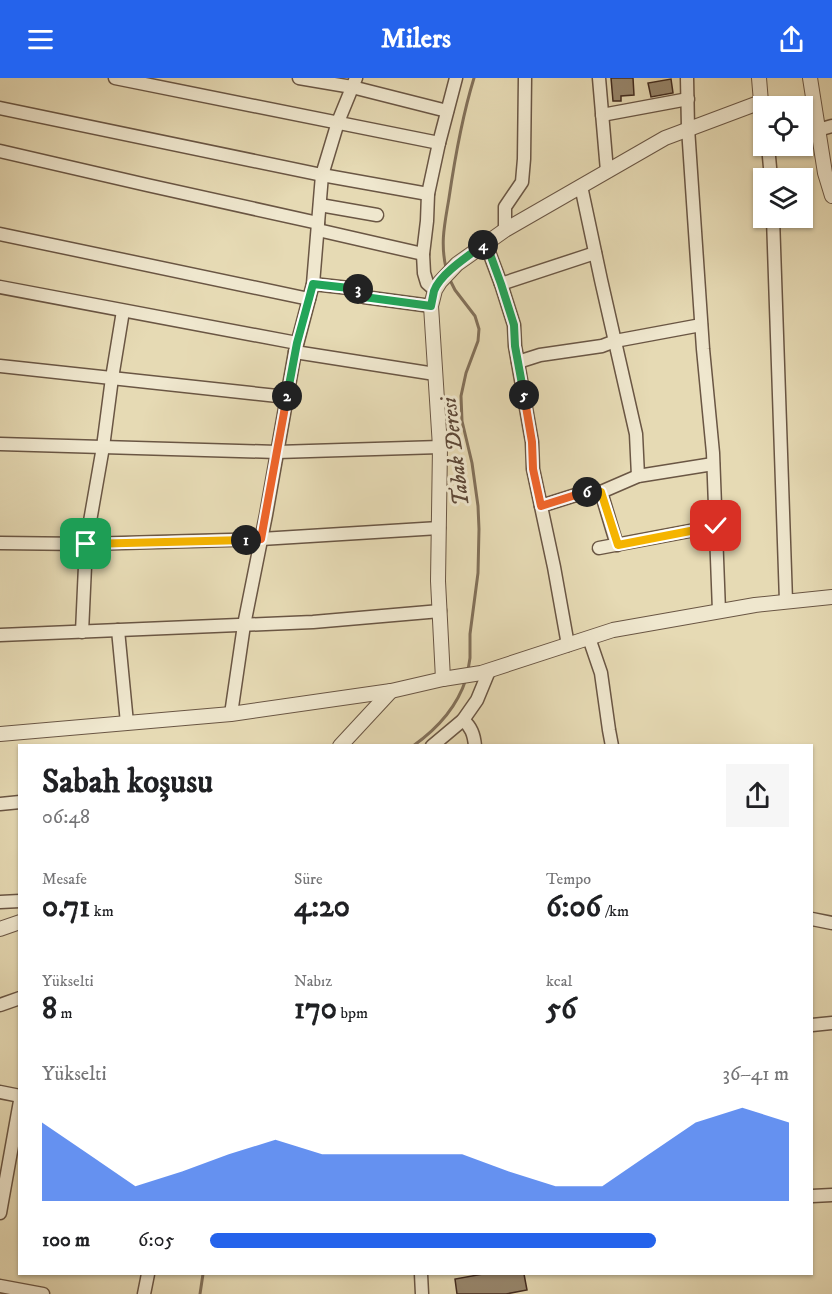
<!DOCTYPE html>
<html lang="tr">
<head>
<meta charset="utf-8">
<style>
  :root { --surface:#fff; --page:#f6f6f6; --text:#202124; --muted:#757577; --accent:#2563eb }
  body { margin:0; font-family:"IM FELL DW Pica",serif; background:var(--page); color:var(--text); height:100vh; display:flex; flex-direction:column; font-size:22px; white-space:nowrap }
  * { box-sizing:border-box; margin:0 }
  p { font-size:20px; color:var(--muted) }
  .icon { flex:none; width:33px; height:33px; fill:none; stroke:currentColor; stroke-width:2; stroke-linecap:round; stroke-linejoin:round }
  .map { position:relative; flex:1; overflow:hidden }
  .details { position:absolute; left:18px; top:666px; width:795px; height:531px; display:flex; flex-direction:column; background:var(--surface); border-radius:0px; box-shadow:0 2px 4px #0004 }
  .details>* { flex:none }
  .tools { position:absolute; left:753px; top:18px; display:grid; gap:12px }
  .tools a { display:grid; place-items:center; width:60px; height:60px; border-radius:0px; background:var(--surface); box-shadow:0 2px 4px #0004; font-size:30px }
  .pin { position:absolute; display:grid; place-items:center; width:51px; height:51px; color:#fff; margin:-26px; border-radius:12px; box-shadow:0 3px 9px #0006 }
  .km { position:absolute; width:30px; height:30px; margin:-15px; border-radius:50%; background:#222; color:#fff; font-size:16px; line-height:30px; text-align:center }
  .round { display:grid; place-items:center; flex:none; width:63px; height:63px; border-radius:0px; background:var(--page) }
  .headline { display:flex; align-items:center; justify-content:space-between; height:102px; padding:0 24px }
  h1 { font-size:33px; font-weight:700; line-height:45px }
  .metrics { display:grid; grid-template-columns:repeat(3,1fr); gap:9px; height:102px; padding:6px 24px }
  .metrics div { display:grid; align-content:center }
  .metrics b { font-size:30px; font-weight:700 }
  .metrics small { font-size:16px; font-weight:400 }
  .metrics p { font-size:16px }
  .chart { height:168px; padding:12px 24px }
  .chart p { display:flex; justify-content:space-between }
  .chart svg { width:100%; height:108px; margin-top:6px; fill:var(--accent); opacity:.7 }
  ul { padding:0 24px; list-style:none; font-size:20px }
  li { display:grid; grid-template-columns:96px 72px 1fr; align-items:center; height:45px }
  li i { height:15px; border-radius:8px; background:var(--accent) }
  header { display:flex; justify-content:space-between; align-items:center; height:78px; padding:0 24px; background:var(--accent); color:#fff; font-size:27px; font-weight:700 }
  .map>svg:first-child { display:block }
</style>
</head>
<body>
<header><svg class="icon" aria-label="menu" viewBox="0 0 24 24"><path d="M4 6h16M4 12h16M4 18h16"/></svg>Milers<svg class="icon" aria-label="share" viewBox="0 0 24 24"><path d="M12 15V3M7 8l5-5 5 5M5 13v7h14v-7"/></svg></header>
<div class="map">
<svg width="832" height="1216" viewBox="0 0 832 1216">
  <rect width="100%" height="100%" fill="#e6dab4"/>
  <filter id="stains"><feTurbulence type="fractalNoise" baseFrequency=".00333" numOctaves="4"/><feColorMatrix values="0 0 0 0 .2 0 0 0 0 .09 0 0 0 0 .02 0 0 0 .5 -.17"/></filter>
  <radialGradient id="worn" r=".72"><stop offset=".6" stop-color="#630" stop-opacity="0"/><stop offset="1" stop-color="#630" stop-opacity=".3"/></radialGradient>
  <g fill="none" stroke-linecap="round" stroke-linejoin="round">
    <g stroke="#827059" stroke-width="3">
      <path d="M446 190C440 164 445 145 449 120 455 79 462 39 474 0"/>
      <polyline points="450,202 455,212 475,238 479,251 478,263 466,295 461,318 462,343 472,385 478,428 479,451 478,495 470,556 470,580 468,592"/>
      <path d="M413 668C437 651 457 629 466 601"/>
      <polyline points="200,1216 203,1196"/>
    </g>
  </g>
  <g fill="#97866c" stroke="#412a1e" stroke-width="1.5">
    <polygon points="611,0 633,0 634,17 621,18 621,23 613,23"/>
    <polygon points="671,1 673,15 651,19 648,5"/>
    <polygon points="483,1196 524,1196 527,1212 506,1216 457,1216 455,1201"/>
  </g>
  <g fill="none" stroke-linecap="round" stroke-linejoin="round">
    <defs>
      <g id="minor">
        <polyline points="115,0 439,65"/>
        <polyline points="299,0 352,9 447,33"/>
        <polyline points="599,0 607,93"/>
        <polyline points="687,0 688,50 703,271 713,375 719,533"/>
        <polyline points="761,24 764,40"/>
        <polyline points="0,30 322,97 428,116"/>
        <polyline points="602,37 688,21"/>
        <polyline points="818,52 832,48"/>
        <polyline points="768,68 771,100"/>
        <polyline points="0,73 147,107 318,145"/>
        <polyline points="581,108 601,202 636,356 638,398"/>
        <polyline points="320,127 377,137"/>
        <polyline points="773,140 786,523"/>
        <polyline points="318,152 423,176"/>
        <polyline points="505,152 505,129 522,104 524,81 525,0"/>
        <polyline points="0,156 309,221"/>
        <polyline points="486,166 501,206 514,247 515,268 532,364 533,391 554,489 568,567"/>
        <polyline points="313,206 358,211 364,219 431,228"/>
        <polyline points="501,206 595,175"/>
        <polyline points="0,209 297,265"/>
        <polyline points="435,212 427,205 424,195 423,176 427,143 428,116 439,65 456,0"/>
        <polyline points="295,274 435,296"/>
        <polyline points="518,284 540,277 602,268 615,263 701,247"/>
        <polyline points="0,288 287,319"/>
        <polyline points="0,366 277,374 440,369"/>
        <polyline points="601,414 617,467"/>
        <polyline points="541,428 582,415 601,414 638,398 713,386"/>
        <polyline points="0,465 86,466 261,461 439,450"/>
        <polyline points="599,470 716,448"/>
        <polyline points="118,552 127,645"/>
        <polyline points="82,554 86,466 103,369 112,300 123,233"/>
        <polyline points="0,557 313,544 440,533"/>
        <polyline points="589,560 601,595 609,652 612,668"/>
        <polyline points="231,636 244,547 266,437 295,274 313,206 322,97 338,44 356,0"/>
        <path d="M463 642C471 649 474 656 475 668"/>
        <polyline points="432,668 463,642 477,622 489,593"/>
        <polyline points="0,726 20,724"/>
        <polyline points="0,824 20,823"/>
        <polyline points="812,841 832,845"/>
        <polyline points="0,927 20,920"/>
        <polyline points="812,947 832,945"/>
        <polyline points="0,1014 20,1018"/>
        <polyline points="812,1118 832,1117"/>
        <polyline points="0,1135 20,1023"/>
        <polyline points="421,1196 422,1216"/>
        <polyline points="0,1208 43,1216"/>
        <polyline points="144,1216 148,1196"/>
      </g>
      <g id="tertiary">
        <polyline points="810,0 825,95 832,118"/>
        <polyline points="443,601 438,503 440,369 431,228 435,212 440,204 457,186 505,152 665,60 761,24 759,0"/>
        <polyline points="0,656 231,636 391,613 443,601 481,595 613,552 755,527 832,519"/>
        <polyline points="340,668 391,613"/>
        <polyline points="0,851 20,844"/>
      </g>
    </defs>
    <use href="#minor" stroke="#6a5644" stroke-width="15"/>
    <use href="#tertiary" stroke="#6a5644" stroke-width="16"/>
    <use href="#minor" stroke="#efe7ce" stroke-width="12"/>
    <use href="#tertiary" stroke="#efe7ce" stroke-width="14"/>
  </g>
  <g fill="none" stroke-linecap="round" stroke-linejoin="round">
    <defs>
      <polyline id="split-1" points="86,466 246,462"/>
      <polyline id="split-2" points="246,462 261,461 287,318"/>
      <polyline id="split-3" points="287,318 297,265 313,206 358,211"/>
      <path id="split-4" d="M358 211 364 219 431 228C432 223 433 218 434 213 440 196 468 178 483 167"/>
      <polyline id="split-5" points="483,167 486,165 501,206 514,247 515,268 524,317"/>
      <polyline id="split-6" points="524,317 532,364 533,391 541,428 582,415 587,414"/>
      <polyline id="split-7" points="587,414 601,414 618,467 716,448"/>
    </defs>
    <use href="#split-1" stroke="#fff" stroke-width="12"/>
    <use href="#split-2" stroke="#fff" stroke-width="12"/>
    <use href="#split-3" stroke="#fff" stroke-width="12"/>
    <use href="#split-4" stroke="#fff" stroke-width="12"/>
    <use href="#split-5" stroke="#fff" stroke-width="12"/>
    <use href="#split-6" stroke="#fff" stroke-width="12"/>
    <use href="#split-7" stroke="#fff" stroke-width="12"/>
    <use href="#split-1" stroke="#f5b400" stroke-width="8"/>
    <use href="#split-2" stroke="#f0652b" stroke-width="8"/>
    <use href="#split-3" stroke="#22a559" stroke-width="8"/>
    <use href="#split-4" stroke="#22a559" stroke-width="8"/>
    <use href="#split-5" stroke="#22a559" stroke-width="8"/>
    <use href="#split-6" stroke="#f0652b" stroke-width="8"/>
    <use href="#split-7" stroke="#f5b400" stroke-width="8"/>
  </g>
  <g text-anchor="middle" stroke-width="6" stroke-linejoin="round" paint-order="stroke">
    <g font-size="22" font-style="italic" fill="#5c4737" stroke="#efe7ce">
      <text transform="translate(454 374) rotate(-97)" y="8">Tabak Deresi</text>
    </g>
  </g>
  <rect width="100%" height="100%" filter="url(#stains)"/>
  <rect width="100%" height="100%" fill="url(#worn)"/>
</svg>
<div class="tools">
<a><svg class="icon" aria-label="locate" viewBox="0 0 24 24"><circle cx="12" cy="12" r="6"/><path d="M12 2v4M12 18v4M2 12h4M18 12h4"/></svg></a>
<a><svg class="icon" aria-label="layers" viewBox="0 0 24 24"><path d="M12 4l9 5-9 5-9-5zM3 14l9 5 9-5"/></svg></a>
</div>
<div class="pin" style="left:86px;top:466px;background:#1e9e55"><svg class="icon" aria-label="arrive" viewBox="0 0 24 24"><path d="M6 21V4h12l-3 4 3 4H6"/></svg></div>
<div class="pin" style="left:716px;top:448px;background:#d93025"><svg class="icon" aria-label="check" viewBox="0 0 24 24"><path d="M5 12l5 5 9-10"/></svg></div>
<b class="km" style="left:246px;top:462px">1</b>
<b class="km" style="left:287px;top:318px">2</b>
<b class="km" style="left:358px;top:211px">3</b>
<b class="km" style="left:483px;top:167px">4</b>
<b class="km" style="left:524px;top:317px">5</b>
<b class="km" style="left:587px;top:414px">6</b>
<section class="details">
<div class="headline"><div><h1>Sabah koşusu</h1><p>06:48</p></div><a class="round"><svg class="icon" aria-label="share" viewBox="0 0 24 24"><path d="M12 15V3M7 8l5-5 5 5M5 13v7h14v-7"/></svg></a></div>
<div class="metrics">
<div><p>Mesafe</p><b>0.71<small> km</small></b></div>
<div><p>Süre</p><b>4:20</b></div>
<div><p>Tempo</p><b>6:06<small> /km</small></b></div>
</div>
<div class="metrics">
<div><p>Yükselti</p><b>8<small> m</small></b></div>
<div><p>Nabız</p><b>170<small> bpm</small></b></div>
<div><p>kcal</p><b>56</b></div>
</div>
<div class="chart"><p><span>Yükselti</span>36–41 m</p>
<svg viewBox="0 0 160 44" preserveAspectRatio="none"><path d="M0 44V12L10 25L20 38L30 32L40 25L50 19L60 25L70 25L80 25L90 25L100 32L110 38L120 38L130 25L140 12L150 6L160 12V44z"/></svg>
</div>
<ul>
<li><b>100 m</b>6:05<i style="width:77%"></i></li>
</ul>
</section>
</div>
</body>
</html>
